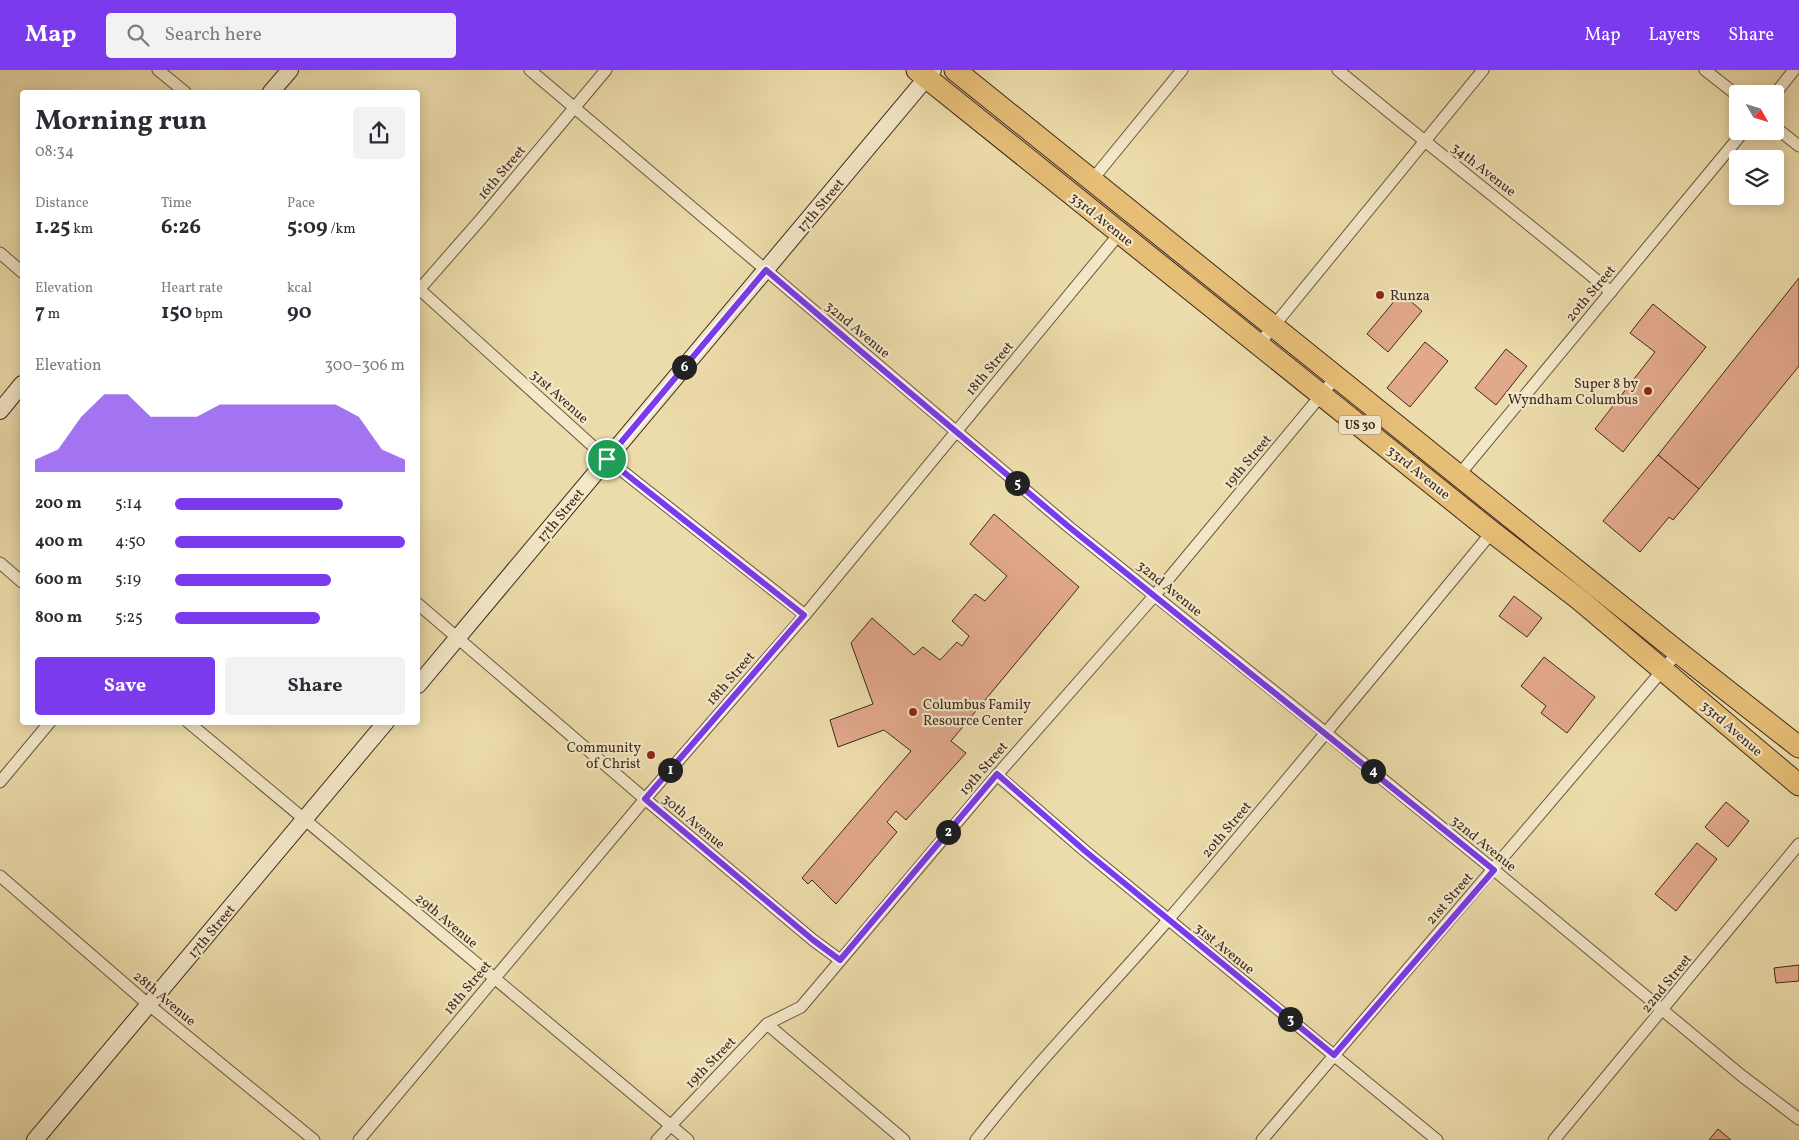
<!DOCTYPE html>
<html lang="en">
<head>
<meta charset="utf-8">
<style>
  :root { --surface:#fff; --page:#f2f2f3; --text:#2b2b33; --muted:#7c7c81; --accent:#7c3aed }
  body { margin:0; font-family:Vollkorn,serif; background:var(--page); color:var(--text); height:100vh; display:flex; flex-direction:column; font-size:19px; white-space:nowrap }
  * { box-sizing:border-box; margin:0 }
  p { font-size:16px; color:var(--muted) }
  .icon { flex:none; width:28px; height:28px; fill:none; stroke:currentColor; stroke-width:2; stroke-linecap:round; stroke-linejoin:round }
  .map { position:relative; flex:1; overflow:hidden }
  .sheet { position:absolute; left:20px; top:20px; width:400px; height:635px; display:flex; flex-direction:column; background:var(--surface); border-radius:5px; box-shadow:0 2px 12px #0003 }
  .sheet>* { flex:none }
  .needle { width:32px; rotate:129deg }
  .tools { position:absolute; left:1729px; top:15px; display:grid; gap:10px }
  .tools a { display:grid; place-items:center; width:55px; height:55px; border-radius:5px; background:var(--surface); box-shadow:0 2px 12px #0003; font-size:25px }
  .pin { position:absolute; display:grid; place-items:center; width:42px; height:42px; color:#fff; margin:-21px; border:2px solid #fff; border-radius:50%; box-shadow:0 1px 5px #0007 }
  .km { position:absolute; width:25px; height:25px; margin:-12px; border-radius:50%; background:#222; color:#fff; font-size:14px; line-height:25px; text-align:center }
  .round { display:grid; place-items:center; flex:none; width:52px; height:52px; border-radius:5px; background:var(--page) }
  .overview { display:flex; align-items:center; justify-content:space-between; height:85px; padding:0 15px }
  h1 { font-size:28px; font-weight:700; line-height:38px }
  .figures { display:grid; grid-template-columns:repeat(3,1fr); gap:8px; height:85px; padding:5px 15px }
  .figures div { display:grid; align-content:center }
  .figures b { font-size:21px; font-weight:700 }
  .figures small { font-size:14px; font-weight:400 }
  .figures p { font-size:14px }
  .chart { height:140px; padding:10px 15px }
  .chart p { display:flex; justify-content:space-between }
  .chart svg { width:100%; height:90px; margin-top:5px; fill:var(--accent); opacity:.7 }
  .button { display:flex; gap:10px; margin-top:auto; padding:10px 15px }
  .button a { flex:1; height:58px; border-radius:5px; background:var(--accent); color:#fff; font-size:20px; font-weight:700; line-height:58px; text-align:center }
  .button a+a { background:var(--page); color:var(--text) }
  ul { padding:0 15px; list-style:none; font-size:16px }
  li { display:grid; grid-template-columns:80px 60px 1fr; align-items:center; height:38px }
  li i { height:12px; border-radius:6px; background:var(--accent) }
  header { display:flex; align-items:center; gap:30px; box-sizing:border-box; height:70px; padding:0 25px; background:var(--accent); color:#fff }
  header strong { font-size:24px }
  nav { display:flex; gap:28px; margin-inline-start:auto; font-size:18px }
  .search { width:350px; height:45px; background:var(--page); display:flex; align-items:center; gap:12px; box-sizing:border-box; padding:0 18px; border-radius:5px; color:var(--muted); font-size:19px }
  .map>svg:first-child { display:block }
</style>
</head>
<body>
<header>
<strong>Map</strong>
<div class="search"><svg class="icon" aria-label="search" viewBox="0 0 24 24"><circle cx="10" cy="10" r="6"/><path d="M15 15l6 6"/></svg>Search here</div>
<nav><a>Map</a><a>Layers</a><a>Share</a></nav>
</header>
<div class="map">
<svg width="1799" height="1070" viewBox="0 0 1799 1070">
  <rect width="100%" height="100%" fill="#eddcab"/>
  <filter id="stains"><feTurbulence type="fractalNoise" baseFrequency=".004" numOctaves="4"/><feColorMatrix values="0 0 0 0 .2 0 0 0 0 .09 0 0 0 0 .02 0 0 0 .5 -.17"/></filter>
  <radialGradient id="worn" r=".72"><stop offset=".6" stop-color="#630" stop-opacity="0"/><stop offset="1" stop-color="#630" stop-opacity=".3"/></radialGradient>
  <g fill="#e2a88c" stroke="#3e281e">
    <polygon points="1799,208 1799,296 1699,419 1658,385"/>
    <polygon points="1401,223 1422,241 1388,282 1367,264"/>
    <polygon points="1653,234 1706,277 1623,382 1595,359 1655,282 1630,263"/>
    <polygon points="1425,272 1448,291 1410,337 1387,318"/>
    <polygon points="1506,279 1527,296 1496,335 1475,318"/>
    <polygon points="1658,385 1699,419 1673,450 1669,447 1640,482 1603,451"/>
    <polygon points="994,444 1079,517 951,671 966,683 906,750 896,741 887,752 897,762 836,834 812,810 808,814 802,808 911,681 884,660 838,677 830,650 873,634 851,573 872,548 914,585 923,577 940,590 957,572 962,576 969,566 952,551 975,524 985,531 1007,506 970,474"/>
    <polygon points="1514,526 1542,548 1527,567 1499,546"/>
    <polygon points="1544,587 1595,627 1567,663 1541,643 1546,636 1521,616"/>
    <polygon points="1726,732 1749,751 1728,777 1705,757"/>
    <polygon points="1697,773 1717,789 1676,841 1655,824"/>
    <polygon points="1799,895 1799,911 1776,913 1774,898"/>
    <polygon points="1718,1059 1731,1070 1709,1070"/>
  </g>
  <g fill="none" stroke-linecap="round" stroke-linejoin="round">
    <defs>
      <g id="street">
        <polyline points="158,0 185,22"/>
        <polyline points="530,0 1069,457 1326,663 1494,800 1742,1006 1799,1049"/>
        <path d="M1338 0C1428 75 1521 147 1611 222"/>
        <polyline points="1705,0 1738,26"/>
        <polyline points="1775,24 1794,0"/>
        <polyline points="1775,57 1799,76"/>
        <polyline points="1092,110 1182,0"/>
        <polyline points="0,183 22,202"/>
        <polyline points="418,218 607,389 805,545"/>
        <polyline points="418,221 481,149 606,0"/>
        <polyline points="1259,274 1483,0"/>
        <polyline points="1459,405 1744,61"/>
        <polyline points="0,493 22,512"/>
        <polyline points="418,534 645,729 813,870 840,890"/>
        <polyline points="188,652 688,1070"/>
        <polyline points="997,705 1085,781 1437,1070"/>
        <polyline points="0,712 50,652"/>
        <polyline points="0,806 149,935 314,1070"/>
        <polyline points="767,954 904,1070"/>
        <polyline points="359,1070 645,729 805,545 1120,163"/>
        <polyline points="657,1070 767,954 801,937 997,705 1155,525 1337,306"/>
        <path d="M976 1070C1036 993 1105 923 1168 850 1278 722 1385 592 1492 462"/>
        <polyline points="1262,1070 1678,582"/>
        <polyline points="1554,1070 1799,774"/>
      </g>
      <g id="secondary">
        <polyline points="271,22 290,0"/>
        <polyline points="0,341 22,314"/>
        <polyline points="418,615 933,0"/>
        <polyline points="35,1070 386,652"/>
      </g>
      <g id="highway">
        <polyline points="917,0 1492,462 1580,530 1799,715"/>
        <polyline points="955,0 1678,582 1799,677"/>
      </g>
    </defs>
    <use href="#street" stroke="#6a5541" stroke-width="13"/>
    <use href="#secondary" stroke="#3e281e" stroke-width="18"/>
    <use href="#highway" stroke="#3e281e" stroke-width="23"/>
    <use href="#street" stroke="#f3e8c8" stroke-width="11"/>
    <use href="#secondary" stroke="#f3e8c8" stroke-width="16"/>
    <use href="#highway" stroke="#e6be76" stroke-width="21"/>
  </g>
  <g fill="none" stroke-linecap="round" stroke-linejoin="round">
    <defs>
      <polygon id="route" points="766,200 857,278 1069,457 1494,800 1334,985 1085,781 997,704 840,890 813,870 645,729 804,545 607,389"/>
    </defs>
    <use href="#route" stroke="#fff" stroke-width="10"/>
    <use href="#route" stroke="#7c3aed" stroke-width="6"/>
  </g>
  <g fill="#8f2418" stroke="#f3e8c8" stroke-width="2">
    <circle cx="1380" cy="225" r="5"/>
    <circle cx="1648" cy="321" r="5"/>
    <circle cx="913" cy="642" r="5"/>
    <circle cx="651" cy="685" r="5"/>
  </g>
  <g text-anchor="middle" stroke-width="4.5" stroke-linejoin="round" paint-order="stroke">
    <rect fill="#f3e8c8" stroke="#746251" stroke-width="1" x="1339" y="345.5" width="42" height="19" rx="4"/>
    <g font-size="12" font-weight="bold" fill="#3e281e">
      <text x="1360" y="359">US 30</text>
    </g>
    <g font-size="14" fill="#3e281e" stroke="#f3e8c8">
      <text transform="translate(1484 99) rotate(38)" y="5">34th Avenue</text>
      <text transform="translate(501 102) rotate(-50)" y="5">16th Street</text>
      <text transform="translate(820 135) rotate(-50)" y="5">17th Street</text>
      <text transform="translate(1102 149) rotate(39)" y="5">33rd Avenue</text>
      <text transform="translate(1590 223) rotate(-50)" y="5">20th Street</text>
      <text transform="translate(858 259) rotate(40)" y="5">32nd Avenue</text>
      <text transform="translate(989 298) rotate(-50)" y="5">18th Street</text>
      <text transform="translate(560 326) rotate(42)" y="5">31st Avenue</text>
      <text transform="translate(1247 391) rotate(-50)" y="5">19th Street</text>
      <text transform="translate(1419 402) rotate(39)" y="5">33rd Avenue</text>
      <text transform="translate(560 445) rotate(-50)" y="5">17th Street</text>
      <text transform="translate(1170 518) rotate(39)" y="5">32nd Avenue</text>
      <text transform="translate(730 608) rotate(-49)" y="5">18th Street</text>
      <text transform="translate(1732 658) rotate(41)" y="5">33rd Avenue</text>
      <text transform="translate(983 698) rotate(-49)" y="5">19th Street</text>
      <text transform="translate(694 751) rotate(40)" y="5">30th Avenue</text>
      <text transform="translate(1226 759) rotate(-50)" y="5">20th Street</text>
      <text transform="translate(1484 773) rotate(39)" y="5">32nd Avenue</text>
      <text transform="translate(1449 828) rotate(-49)" y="5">21st Street</text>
      <text transform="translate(447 850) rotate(40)" y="5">29th Avenue</text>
      <text transform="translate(211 861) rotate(-50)" y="5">17th Street</text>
      <text transform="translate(1225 878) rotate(39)" y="5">31st Avenue</text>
      <text transform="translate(1666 913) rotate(-51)" y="5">22nd Street</text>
      <text transform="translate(467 917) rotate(-50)" y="5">18th Street</text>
      <text transform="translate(165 928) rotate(40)" y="5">28th Avenue</text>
      <text transform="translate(710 992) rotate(-46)" y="5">19th Street</text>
    </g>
    <g font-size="14" fill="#3e281e" stroke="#f3e8c8" text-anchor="start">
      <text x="1390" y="230">Runza</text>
      <text x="1638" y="318" text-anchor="end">Super 8 by<tspan x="1638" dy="16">Wyndham Columbus</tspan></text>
      <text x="923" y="639">Columbus Family<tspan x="923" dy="16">Resource Center</tspan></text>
      <text x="641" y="682" text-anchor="end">Community<tspan x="641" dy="16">of Christ</tspan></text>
    </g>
  </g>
  <rect width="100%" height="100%" filter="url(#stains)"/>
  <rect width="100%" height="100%" fill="url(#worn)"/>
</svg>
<div class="tools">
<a><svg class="needle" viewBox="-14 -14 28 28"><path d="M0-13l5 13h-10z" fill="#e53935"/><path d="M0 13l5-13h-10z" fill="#7c7c81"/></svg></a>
<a><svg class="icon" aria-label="layers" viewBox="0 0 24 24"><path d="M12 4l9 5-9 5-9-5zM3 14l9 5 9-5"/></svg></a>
</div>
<div class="pin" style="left:607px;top:389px;background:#1e9e55"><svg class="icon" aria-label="arrive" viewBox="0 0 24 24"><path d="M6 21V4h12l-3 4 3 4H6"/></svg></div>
<b class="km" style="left:670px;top:700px">1</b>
<b class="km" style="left:948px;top:762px">2</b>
<b class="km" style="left:1290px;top:949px">3</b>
<b class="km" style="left:1373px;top:701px">4</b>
<b class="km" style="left:1017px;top:413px">5</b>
<b class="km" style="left:684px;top:297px">6</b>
<section class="sheet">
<div class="overview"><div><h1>Morning run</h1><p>08:34</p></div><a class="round"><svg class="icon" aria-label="share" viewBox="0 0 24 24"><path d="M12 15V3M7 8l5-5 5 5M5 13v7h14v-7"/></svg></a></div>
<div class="figures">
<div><p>Distance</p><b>1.25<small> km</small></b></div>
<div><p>Time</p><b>6:26</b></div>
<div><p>Pace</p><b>5:09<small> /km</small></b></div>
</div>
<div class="figures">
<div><p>Elevation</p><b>7<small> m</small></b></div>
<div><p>Heart rate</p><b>150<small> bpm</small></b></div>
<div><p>kcal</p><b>90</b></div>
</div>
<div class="chart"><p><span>Elevation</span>300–306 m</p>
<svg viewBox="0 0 160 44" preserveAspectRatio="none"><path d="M0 44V38L10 33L20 17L30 6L40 6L50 17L60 17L70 17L80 11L90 11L100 11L110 11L120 11L130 11L140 17L150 33L160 38V44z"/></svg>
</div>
<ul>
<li><b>200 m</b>5:14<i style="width:73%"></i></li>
<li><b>400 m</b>4:50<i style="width:100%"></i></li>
<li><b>600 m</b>5:19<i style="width:68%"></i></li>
<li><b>800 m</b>5:25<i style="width:63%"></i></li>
</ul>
<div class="button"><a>Save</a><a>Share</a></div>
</section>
</div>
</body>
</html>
